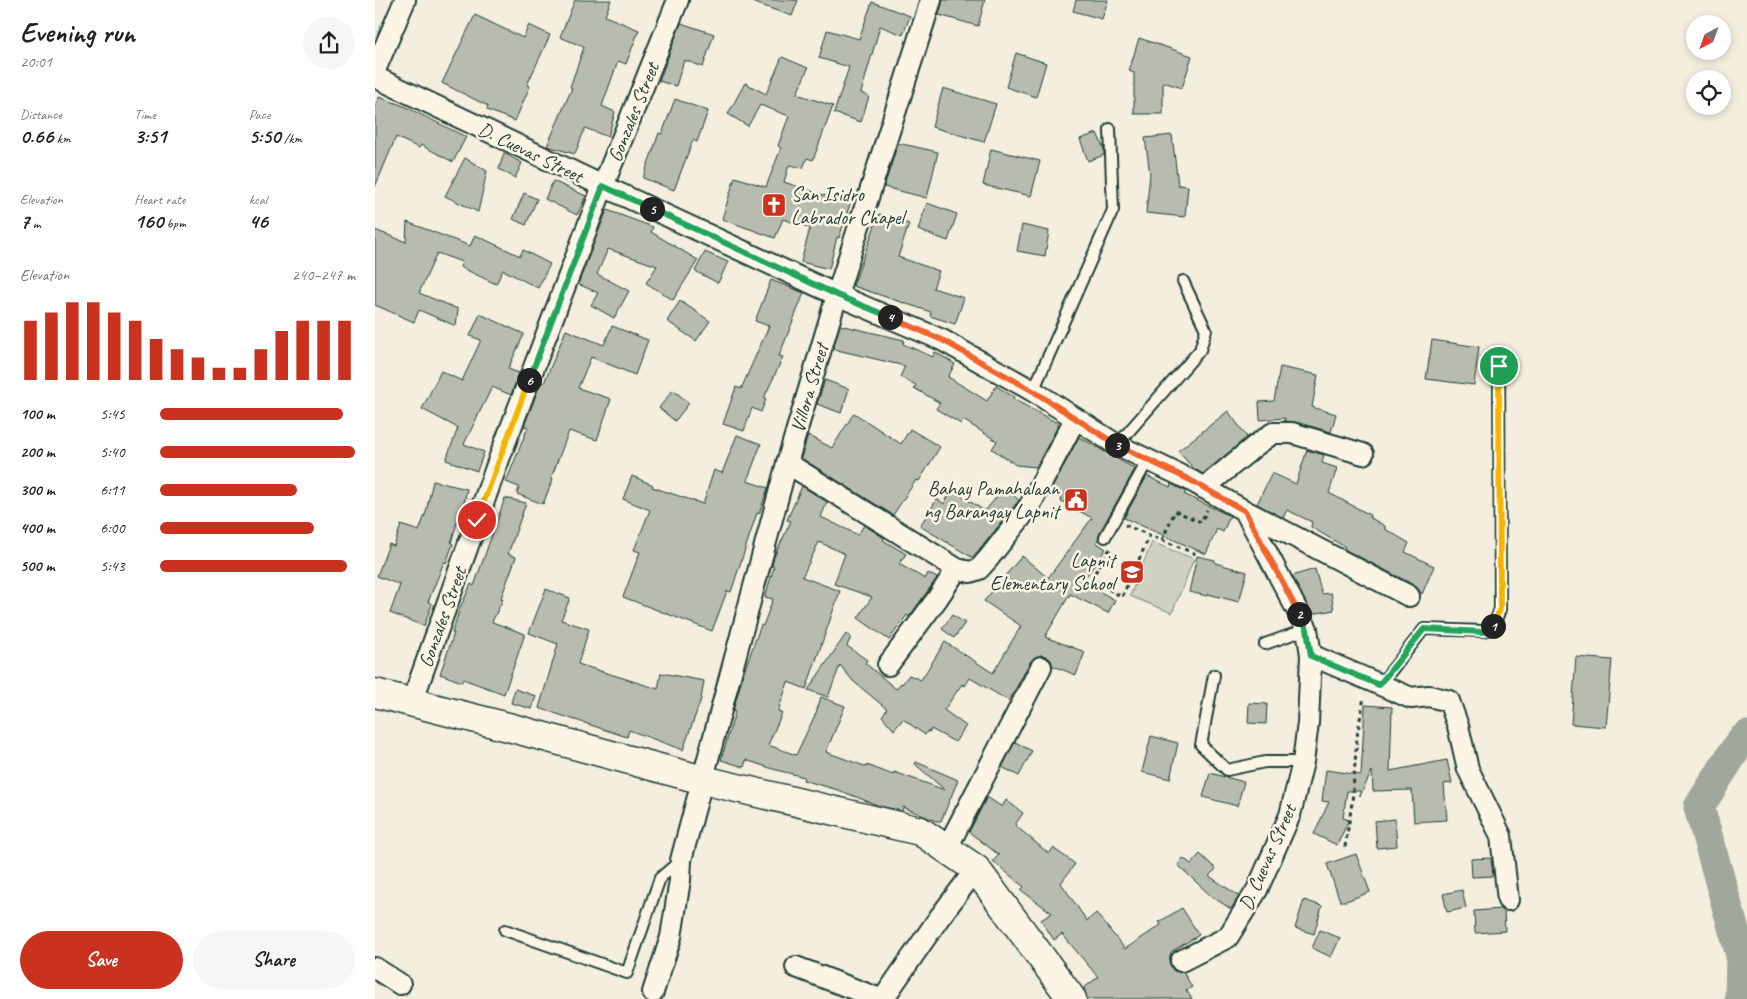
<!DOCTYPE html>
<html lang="en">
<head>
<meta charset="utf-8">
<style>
  :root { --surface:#fff; --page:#f6f6f6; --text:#202124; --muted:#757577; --accent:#c8321e }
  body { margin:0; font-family:Caveat,sans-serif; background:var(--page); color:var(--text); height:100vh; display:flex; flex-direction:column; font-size:19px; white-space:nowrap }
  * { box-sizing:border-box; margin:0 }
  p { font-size:16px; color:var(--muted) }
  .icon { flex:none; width:28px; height:28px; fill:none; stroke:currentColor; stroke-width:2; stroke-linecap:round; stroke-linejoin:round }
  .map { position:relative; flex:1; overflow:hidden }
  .drawer { display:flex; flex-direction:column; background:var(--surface); width:375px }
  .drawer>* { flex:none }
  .needle { width:32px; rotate:221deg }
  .buttons { position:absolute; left:1311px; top:15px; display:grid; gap:10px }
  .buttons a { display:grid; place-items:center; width:45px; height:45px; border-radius:50%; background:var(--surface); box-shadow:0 2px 8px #0003; font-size:25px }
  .pin { position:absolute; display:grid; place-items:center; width:42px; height:42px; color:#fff; margin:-21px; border:2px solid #fff; border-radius:50%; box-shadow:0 1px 5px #0007 }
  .km { position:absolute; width:25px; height:25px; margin:-12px; border-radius:50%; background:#222; color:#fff; font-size:14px; line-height:25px; text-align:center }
  .round { display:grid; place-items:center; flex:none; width:52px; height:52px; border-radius:26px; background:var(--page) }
  .summary { display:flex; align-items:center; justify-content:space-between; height:85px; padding:0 20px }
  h1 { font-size:28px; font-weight:700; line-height:38px }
  .stats { display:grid; grid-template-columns:repeat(3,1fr); gap:8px; height:85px; padding:5px 20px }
  .stats div { display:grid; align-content:center }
  .stats b { font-size:21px; font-weight:700 }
  .stats small { font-size:14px; font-weight:400 }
  .stats p { font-size:14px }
  .chart { height:140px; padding:10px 20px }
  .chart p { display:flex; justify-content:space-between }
  .chart svg { width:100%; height:90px; margin-top:5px; stroke:var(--accent); stroke-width:6 }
  .action { display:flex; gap:10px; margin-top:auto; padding:10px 20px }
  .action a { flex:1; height:58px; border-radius:30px; background:var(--accent); color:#fff; font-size:20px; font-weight:700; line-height:58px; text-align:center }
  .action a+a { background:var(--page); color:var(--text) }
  ul { padding:0 20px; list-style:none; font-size:16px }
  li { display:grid; grid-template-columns:80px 60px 1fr; align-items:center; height:38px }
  li i { height:12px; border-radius:6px; background:var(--accent) }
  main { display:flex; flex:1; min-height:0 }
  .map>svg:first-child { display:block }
</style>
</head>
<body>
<main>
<section class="drawer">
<div class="summary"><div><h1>Evening run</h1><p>20:01</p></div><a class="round"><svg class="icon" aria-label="share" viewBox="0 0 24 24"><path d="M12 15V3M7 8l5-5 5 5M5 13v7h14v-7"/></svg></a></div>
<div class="stats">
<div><p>Distance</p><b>0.66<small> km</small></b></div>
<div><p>Time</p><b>3:51</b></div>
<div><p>Pace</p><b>5:50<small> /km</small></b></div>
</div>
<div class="stats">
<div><p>Elevation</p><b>7<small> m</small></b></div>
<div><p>Heart rate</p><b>160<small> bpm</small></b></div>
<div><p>kcal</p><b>46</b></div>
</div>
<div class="chart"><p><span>Elevation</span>240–247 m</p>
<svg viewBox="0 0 160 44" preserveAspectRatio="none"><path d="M5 44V15M15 44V11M25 44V6M35 44V6M45 44V11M55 44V15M65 44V24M75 44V29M85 44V33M95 44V38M105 44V38M115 44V29M125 44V20M135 44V15M145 44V15M155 44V15"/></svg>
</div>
<ul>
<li><b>100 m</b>5:45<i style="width:94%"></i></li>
<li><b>200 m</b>5:40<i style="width:100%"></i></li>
<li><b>300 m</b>6:11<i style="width:70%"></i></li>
<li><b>400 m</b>6:00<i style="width:79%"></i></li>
<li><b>500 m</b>5:43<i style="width:96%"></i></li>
</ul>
<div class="action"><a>Save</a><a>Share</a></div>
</section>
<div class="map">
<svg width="1372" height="999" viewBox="0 0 1372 999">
  <rect width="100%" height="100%" fill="#f3eede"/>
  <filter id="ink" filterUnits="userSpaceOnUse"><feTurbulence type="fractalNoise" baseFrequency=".02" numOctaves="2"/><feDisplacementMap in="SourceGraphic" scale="10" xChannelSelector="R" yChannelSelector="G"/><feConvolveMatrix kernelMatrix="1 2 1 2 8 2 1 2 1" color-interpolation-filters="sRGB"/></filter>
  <g filter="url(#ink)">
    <polygon fill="#d0d1c2" stroke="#78877b" points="777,542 819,559 797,613 755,596"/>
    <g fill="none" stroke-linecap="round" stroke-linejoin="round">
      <polyline stroke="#a0a89b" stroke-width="31" points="1365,999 1366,955 1324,807 1365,742 1372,736"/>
    </g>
    <g fill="#b8bcae" stroke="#1f3d34">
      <polygon points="200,0 236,0 230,16 264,30 251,64 243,61 227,106 240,112 233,137 210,128 200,154 172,146 197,88 195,87 209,47 185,37"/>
      <polygon points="377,0 423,0 417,16 377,2"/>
      <polygon points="568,0 610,0 603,26 564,15"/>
      <polygon points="701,0 733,0 727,19 698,11"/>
      <polygon points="497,2 535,16 528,35 505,26 486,93 494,96 486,122 459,113 474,67 444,58 452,30 484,39"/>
      <polygon points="100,15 148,38 154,25 175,35 152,85 155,86 140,121 112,110 113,106 67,83"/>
      <polygon points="306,23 339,34 328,67 309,60 301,86 284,81"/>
      <polygon points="764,38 817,56 807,88 788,82 788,114 759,114 759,73 754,71"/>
      <polygon points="641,53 671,63 661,97 631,87"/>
      <polygon points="407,57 433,68 422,94 458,106 438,160 432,158 428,168 414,165 409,182 475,204 464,238 462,237 454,269 426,262 435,228 408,219 400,238 347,219 360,177 391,187 406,148 403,146 414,116 385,105 373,126 353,114 370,83 391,94"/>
      <polygon points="568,88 621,104 609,142 557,127"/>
      <polygon points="4,97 29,106 91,137 78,162 46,145 44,148 21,137 0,187 0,107"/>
      <polygon points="300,99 333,111 322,142 318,140 299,190 268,178 284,133 287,134"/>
      <polygon points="722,133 729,149 729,155 713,161 705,139"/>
      <polygon points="797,135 803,185 813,186 810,217 771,213 775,174 770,138"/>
      <polygon points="523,143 563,152 552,198 509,187"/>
      <polygon points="616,149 665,161 656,196 608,185"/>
      <polygon points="129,153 147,163 140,178 124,169"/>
      <polygon points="90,158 112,171 103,212 70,196"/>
      <polygon points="178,181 211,196 202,215 170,199"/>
      <polygon points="149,193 162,199 151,225 138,219"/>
      <polygon points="552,203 582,214 573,241 543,230"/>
      <polygon points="232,210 278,227 276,232 323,260 298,300 271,283 282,266 233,249 222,274 254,291 239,318 216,305 223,293 203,284"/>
      <polygon points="504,214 534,224 523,257 564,271 558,288 589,298 580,324 555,316 556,312 478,286"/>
      <polygon points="32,222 95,246 100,235 145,256 148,250 175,264 163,288 128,270 121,284 85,267 87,262 62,253 44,293 83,309 81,326 44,310 39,322 0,305 0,230 31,242"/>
      <polygon points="647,225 674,231 670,256 642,251"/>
      <polygon points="330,252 353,262 343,283 320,271"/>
      <polygon points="396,280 429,293 404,356 408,357 389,398 391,399 386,412 377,408 369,431 348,424 361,387 366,389 394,326 380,321"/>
      <polygon points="305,301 335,321 321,341 292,321"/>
      <polygon points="105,314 149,334 133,369 144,373 136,395 117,387 89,444 109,452 102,471 71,460 83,428 47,409 66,371 87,381 106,340 95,336"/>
      <polygon points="465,325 529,340 528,344 558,357 560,352 580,364 573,377 612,401 621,386 639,397 638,399 684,424 661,467 641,465 617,449 622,441 588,420 586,424 561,409 565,403 539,388 541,385 525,377 530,366 458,349"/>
      <polygon points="237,326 273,340 260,375 216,357 203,388 236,399 222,440 194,431 176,478 178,479 168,504 142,494 144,487 131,482 153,427 149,426 166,382 169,383 191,330 229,345"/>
      <polygon points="1057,340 1104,347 1099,385 1051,379"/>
      <polygon points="905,367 943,375 937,407 961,414 956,432 920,422 909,421 910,418 885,420 884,402 899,401"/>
      <polygon points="450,380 474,389 466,413 442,404"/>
      <polygon points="298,390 314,403 300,421 284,408"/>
      <polygon points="853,411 872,437 828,474 818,468 803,451"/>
      <polygon points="479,413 526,444 535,429 565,447 544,481 541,480 518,515 426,458 433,435 457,448"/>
      <polygon points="362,435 386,444 372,481 393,488 384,514 382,513 356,592 352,591 337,631 248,597 265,552 259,550 275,510 248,499 257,476 278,485 277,487 328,504 339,470 347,473"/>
      <polygon points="704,437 760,469 724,534 722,543 731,549 707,582 740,600 733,613 695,594 670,637 710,652 701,675 678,666 676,660 671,656 666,655 660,657 655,662 634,701 595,678 590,686 587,684 569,710 591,726 580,742 556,729 555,732 552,731 550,735 528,719 519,730 507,716 512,709 478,681 465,665 453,697 433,690 471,634 476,637 472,646 492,660 490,663 521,689 526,683 527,684 534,675 546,680 570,642 618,673 646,626 609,601 647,556 673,578 717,518 686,501 687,498 675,492"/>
      <polygon points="932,450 949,455 947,463 962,468 954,493 995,515 994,517 1010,526 1010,529 1034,543 1030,552 1059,566 1047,594 1039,585 969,549 970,547 936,527 937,522 912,510 908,518 882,504 897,473 921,484"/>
      <polygon points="772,476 795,487 796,484 810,491 811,492 809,494 855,516 848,532 842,529 831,554 749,518"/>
      <polygon points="58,481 92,489 86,516 84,516 76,543 78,544 71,563 69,562 53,602 57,604 49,626 15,613 25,585 2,576 14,544 19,546 26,525 44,531 51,512"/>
      <polygon points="427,486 452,502 446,517 483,535 489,525 509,538 508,540 531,554 524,564 550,579 553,573 562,578 534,617 532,615 514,640 483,618 497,597 459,584 470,554 444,542 427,577 465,591 431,689 413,682 403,711 407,713 393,745 421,755 441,713 446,697 470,706 451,752 492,767 492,765 518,775 519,772 570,790 540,764 541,762 583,780 566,821 561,821 528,807 527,811 505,806 463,790 428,780 429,777 398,769 371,760 369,767 346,760 360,712 358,711 369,671 386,625 388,626 398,599 390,597 399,567 397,566 399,557 416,521 412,520"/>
      <polygon points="629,488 644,500 598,558 545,526 562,499 569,504 577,490 610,511"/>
      <polygon points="130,498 151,503 133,554 141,557 126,598 128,599 117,622 150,634 129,694 88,679 87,682 65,674 79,633 77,633 85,608 96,584 99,586"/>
      <polygon points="822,556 840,560 840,563 872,572 864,602 833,594 832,596 814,592"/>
      <polygon points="940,569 947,594 956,593 959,610 937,614 917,576"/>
      <polygon points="171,589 195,598 186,620 214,629 203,664 283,689 286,673 329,681 326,699 308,750 254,730 252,737 164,708 183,644 154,633"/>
      <polygon points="577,615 590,623 579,638 567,629"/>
      <polygon points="1201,657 1237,660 1231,727 1196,724"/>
      <polygon points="140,689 161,696 157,709 136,703"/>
      <polygon points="874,703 892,704 891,724 873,723"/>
      <polygon points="990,705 1017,707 1015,771 1072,760 1077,783 1069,784 1072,820 1039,822 1037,790 998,791 997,771 985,796 985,791 972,791 968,818 974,820 962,845 939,834 954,802 947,801 951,770 986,775"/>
      <polygon points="776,736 803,743 795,779 767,772"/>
      <polygon points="640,742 657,751 644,776 627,767"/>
      <polygon points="835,773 869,782 862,806 828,797"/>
      <polygon points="612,797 627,807 631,800 648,813 640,825 674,854 678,848 700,864 686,883 712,921 721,913 750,949 786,925 784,922 807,908 824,935 796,952 794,961 796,967 799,971 808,972 817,987 811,990 817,999 712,999 709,988 723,977 687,934 679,940 666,920 677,913 646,890 649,887 618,861 624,855 594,832"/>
      <polygon points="1020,819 1022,846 1002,848 1000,821"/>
      <polygon points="825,854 841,869 834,876 864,896 856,909 836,896 803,865 808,858 816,864"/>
      <polygon points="981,854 995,892 971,901 965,901 952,864"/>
      <polygon points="1116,858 1118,876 1097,877 1096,859"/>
      <polygon points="1087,890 1091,908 1072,912 1068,894"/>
      <polygon points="929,900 947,906 939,934 920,928"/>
      <polygon points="1126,909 1129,911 1130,931 1100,933 1099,911"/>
      <polygon points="945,930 965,938 956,957 937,948"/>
    </g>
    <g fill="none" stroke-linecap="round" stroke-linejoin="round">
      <defs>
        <g id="lane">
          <polyline points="658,391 738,210 735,129"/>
          <polyline points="742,445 825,350 831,330 808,281"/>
          <polyline points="730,537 773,460"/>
          <polyline points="890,644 932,629"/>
          <polyline points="839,675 826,745 852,770 890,762 928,762"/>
          <polyline points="1005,685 1049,629 1108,631 1118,628 1125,609 1124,366"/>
          <polyline points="130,930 252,973 285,878 306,860"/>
        </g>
        <g id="street">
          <polyline points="0,70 30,0"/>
          <polyline points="0,77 228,186 462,295 567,340 658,391 742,445 815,480 870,511 932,629 936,655 933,723 928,762 915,815 882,890 853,937 806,961"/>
          <polyline points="412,463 582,569 595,572 604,569 613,559 654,507 700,419"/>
          <polyline points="829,488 880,446 898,433 917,433 988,454"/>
          <polyline points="870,511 1034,596"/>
          <polyline points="936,655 1036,698 1054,696 1074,701 1083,726 1093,769 1126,836 1133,900"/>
          <polyline points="513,665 562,599 582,569"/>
          <polyline points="37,702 124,459 228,186 303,0"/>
          <polyline points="572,848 666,667"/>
          <polyline points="421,967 505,999"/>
          <polyline points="0,968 25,984"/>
          <polyline points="278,992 296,937 305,880 306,860 412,463 462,295 556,0"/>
          <polyline points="508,999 564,918 601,869"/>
        </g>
        <polyline id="secondary" points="0,693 137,728 328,780 545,831 601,869 697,999"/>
      </defs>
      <use href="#lane" stroke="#1f3d34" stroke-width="14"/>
      <use href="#street" stroke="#1f3d34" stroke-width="24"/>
      <use href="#secondary" stroke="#1f3d34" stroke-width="31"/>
      <g stroke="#1f3d34" stroke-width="3" stroke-dasharray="4 4" stroke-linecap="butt">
        <polyline points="750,525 821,554"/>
        <polyline points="787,540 800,511 826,522 832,510"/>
        <polyline points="735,549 716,579 747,597 775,535"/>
        <polyline points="970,847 977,803 982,737 989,697"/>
      </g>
      <use href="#lane" stroke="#fcf5e5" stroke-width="10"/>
      <use href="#street" stroke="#fcf5e5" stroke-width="20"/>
      <use href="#secondary" stroke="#fcf5e5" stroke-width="28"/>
    </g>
  </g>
  <g fill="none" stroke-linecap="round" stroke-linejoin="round" filter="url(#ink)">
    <defs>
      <polyline id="split-1" points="1118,626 1125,609 1124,366"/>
      <polyline id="split-2" points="924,614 932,629 936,656 1004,685 1049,629 1108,632 1118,628 1118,626"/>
      <polyline id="split-3" points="742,445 815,480 870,511 924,614"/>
      <polyline id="split-4" points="515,317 567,340 658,391 742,445"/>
      <polyline id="split-5" points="277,209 462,295 515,317"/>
      <polyline id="split-6" points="154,380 228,186 277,209"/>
      <polyline id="split-7" points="102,520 154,380"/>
    </defs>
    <use href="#split-1" stroke="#fff" stroke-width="10"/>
    <use href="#split-2" stroke="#fff" stroke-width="10"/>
    <use href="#split-3" stroke="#fff" stroke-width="10"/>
    <use href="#split-4" stroke="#fff" stroke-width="10"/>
    <use href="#split-5" stroke="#fff" stroke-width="10"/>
    <use href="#split-6" stroke="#fff" stroke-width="10"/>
    <use href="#split-7" stroke="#fff" stroke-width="10"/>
    <use href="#split-1" stroke="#f5b400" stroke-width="6"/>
    <use href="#split-2" stroke="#22a559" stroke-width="6"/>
    <use href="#split-3" stroke="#f0652b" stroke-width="6"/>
    <use href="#split-4" stroke="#f0652b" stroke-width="6"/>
    <use href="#split-5" stroke="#22a559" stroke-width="6"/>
    <use href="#split-6" stroke="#22a559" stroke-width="6"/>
    <use href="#split-7" stroke="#f5b400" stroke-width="6"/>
  </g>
  <defs>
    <symbol id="church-square" viewBox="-11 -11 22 22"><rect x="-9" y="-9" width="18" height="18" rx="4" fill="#c8321e" stroke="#fcf5e5"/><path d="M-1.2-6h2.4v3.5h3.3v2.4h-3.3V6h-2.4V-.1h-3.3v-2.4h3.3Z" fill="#fff"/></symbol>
    <symbol id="civic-square" viewBox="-11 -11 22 22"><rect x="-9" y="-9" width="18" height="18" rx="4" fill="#c8321e" stroke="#fcf5e5"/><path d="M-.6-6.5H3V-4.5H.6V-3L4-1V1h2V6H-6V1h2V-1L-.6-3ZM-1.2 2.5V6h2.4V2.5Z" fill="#fff"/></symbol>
    <symbol id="school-square" viewBox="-11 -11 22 22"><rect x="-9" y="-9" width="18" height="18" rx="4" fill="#c8321e" stroke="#fcf5e5"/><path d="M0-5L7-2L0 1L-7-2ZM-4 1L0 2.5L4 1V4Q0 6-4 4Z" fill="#fff"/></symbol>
  </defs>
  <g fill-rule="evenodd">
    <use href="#church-square" x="385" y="191" width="28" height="28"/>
    <use href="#civic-square" x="687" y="486" width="28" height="28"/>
    <use href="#school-square" x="743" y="558" width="28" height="28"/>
  </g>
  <g text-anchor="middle" stroke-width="5" stroke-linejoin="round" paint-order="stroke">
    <g font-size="20" fill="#1f3d34" stroke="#fcf5e5">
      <text transform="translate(258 112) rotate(-68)" y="7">Gonzales Street</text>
      <text transform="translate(156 152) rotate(26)" y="7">D. Cuevas Street</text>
      <text transform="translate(434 388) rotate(-74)" y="7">Villora Street</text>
      <text transform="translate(67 617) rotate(-70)" y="7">Gonzales Street</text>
      <text transform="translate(892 857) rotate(-66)" y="7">D. Cuevas Street</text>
    </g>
    <g font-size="20" fill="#1f3d34" stroke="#fcf5e5" text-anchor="end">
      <text x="416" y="201" text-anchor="start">San Isidro<tspan x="416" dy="23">Labrador Chapel</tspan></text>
      <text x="684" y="495">Bahay Pamahalaan<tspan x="684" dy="23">ng Barangay Lapnit</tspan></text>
      <text x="740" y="567">Lapnit<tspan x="740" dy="23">Elementary School</tspan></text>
    </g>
  </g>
</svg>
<div class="buttons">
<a><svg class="needle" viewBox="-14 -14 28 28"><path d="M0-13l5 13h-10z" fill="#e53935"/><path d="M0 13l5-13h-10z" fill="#757577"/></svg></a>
<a><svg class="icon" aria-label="locate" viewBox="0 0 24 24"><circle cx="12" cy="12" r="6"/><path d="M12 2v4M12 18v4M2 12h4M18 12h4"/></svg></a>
</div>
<div class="pin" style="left:1124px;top:366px;background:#1e9e55"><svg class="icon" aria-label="arrive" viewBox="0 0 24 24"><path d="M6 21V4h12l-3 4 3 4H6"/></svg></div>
<div class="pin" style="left:102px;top:520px;background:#d93025"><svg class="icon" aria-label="check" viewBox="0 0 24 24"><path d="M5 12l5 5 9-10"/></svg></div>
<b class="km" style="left:1118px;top:626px">1</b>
<b class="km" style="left:924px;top:614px">2</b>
<b class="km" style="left:742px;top:445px">3</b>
<b class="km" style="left:515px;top:317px">4</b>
<b class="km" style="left:277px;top:209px">5</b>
<b class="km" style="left:154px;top:380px">6</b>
</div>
</main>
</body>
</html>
